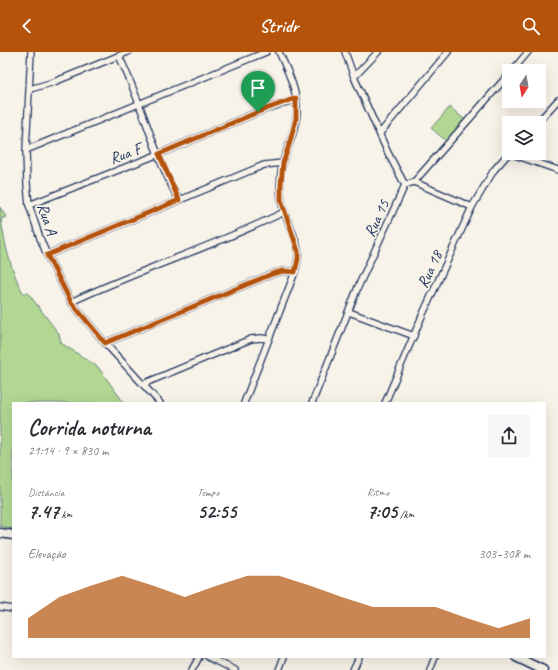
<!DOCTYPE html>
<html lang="pt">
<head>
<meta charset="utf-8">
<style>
  :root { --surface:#fff; --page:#f7f7f7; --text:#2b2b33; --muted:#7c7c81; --accent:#b45309 }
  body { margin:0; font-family:Caveat,sans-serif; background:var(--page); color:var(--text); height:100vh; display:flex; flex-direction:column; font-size:15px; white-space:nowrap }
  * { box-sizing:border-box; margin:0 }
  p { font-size:13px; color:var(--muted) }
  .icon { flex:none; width:22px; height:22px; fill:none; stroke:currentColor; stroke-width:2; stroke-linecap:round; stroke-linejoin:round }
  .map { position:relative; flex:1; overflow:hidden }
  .drawer { position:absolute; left:12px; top:350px; width:534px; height:256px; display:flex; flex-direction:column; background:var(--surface); border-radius:0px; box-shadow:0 4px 16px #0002 }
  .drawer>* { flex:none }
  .needle { width:26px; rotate:191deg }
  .tools { position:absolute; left:502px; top:12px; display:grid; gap:8px }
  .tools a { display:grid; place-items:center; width:44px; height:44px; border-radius:0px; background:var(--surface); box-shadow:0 4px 16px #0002; font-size:20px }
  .pin { position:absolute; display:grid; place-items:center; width:34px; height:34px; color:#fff; margin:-41px -17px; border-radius:50% 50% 50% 0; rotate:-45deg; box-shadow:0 0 4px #0007 }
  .pin .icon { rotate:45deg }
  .round { display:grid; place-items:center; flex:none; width:42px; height:42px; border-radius:0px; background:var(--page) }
  .overview { display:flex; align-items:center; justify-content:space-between; height:68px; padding:0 16px }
  h1 { font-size:22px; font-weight:700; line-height:30px }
  .figures { display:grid; grid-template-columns:repeat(3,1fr); gap:6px; height:68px; padding:4px 16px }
  .figures div { display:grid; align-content:center }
  .figures b { font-size:20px; font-weight:700 }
  .figures small { font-size:11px; font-weight:400 }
  .figures p { font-size:11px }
  .chart { height:112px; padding:8px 16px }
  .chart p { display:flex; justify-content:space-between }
  .chart svg { width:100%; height:72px; margin-top:4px; fill:var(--accent); opacity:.7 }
  header { display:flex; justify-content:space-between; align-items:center; height:52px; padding:0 16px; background:var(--accent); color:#fff; font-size:18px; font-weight:700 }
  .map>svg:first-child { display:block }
</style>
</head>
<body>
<header><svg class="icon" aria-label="back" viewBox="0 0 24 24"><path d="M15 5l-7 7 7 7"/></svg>Stridr<svg class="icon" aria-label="search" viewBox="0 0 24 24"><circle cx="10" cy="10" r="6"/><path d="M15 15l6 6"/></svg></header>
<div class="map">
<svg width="558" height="618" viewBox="0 0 558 618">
  <rect width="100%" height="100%" fill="#f7f3e8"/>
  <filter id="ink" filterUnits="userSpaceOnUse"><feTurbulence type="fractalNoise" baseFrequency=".025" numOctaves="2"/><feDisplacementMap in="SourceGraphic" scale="8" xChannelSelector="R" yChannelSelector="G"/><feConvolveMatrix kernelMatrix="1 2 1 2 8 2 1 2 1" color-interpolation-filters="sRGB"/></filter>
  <g filter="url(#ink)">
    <g fill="#b1d792" stroke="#668378">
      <polygon points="450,55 465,68 446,89 431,76"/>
      <path d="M0 155 6 165 1 167C5 194 10 216 23 241H28L59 282 61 291 98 315 124 351H13V477L0 474Z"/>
    </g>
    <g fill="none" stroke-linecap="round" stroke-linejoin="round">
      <defs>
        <g id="street">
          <polyline points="31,0 26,98 27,132 29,153 40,186 47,203 71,250 105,291 160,351"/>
          <polyline points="345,0 354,25 388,101 405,133"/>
          <path d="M119 4C142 51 154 103 179 148"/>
          <polyline points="512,19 528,0"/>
          <polyline points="354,25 378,0"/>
          <polyline points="30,37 54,30 128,0"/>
          <polyline points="537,71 558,48"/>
          <polyline points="380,81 448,0"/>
          <polyline points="26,98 266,0"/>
          <polyline points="509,101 558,118"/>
          <polyline points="414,130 472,155"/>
          <polyline points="29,153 159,102 258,60 296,47"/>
          <polyline points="47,203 264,113 283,111"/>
          <path d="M71 250C141 217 215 194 284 160"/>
          <polyline points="349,260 414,284"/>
          <polyline points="105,291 272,222 283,219 295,220"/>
          <polyline points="143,332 251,287 261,286 268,287"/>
          <path d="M244 351 295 220C297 213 299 206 298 199 296 181 283 165 281 147 280 136 280 121 283 110 288 93 297 76 297 58 297 37 287 18 279 0"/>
          <polyline points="312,351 358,235 405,133 414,130 509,22"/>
          <polyline points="385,351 422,264 472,155 494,118 509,101"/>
          <polyline points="0,555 13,557"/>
          <polyline points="208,605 235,618"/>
          <polyline points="192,618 199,605"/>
          <polyline points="279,618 284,605"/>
          <polyline points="353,618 359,605"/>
          <polyline points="430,618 435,605"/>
        </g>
        <g id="secondary">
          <polyline points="0,481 13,483"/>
          <polyline points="516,605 543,618"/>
        </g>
      </defs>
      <use href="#street" stroke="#1b2f5e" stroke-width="8"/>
      <use href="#secondary" stroke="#1b2f5e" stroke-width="11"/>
      <use href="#street" stroke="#f7f3e8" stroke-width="5.5"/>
      <use href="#secondary" stroke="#f7f3e8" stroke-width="8"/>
    </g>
  </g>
  <g fill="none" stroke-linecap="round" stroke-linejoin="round" filter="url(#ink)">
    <defs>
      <polygon id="route" points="296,46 296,67 289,93 283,111 281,132 281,148 298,199 298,207 295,220 283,219 272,222 105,291 71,250 47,203 179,148 159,102 258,60"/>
    </defs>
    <use href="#route" stroke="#fff" stroke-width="8"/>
    <use href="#route" stroke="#b45309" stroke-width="5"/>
  </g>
  <g text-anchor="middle" stroke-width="3.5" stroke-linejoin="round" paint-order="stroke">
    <g font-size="16" fill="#1b2f5e" stroke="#f7f3e8">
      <text transform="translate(125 101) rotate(-20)" y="6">Rua F</text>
      <text transform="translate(376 166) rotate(-65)" y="6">Rua 15</text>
      <text transform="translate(48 167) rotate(72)" y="6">Rua A</text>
      <text transform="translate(429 217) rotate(-65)" y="6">Rua 18</text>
    </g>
  </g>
</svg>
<div class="tools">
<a><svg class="needle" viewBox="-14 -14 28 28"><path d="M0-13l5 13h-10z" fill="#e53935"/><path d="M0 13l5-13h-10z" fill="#7c7c81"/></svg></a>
<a><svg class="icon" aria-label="layers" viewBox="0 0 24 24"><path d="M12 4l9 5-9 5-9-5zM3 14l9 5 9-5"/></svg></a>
</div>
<div class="pin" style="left:258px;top:60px;background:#1e9e55"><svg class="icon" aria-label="arrive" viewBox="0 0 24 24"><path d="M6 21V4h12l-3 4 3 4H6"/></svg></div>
<section class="drawer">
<div class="overview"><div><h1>Corrida noturna</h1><p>21:14 · 9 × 830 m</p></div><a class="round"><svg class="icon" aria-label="share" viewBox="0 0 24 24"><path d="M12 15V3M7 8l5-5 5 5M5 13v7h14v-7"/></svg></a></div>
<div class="figures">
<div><p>Distância</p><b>7.47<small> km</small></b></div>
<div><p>Tempo</p><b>52:55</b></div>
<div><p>Ritmo</p><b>7:05<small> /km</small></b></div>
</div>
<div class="chart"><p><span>Elevação</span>303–308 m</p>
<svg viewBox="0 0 160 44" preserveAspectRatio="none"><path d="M0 44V32L10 19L20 12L30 6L40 12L50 19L60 12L70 6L80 6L90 12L100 19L110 25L120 25L130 25L140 32L150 38L160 32V44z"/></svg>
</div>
</section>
</div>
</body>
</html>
